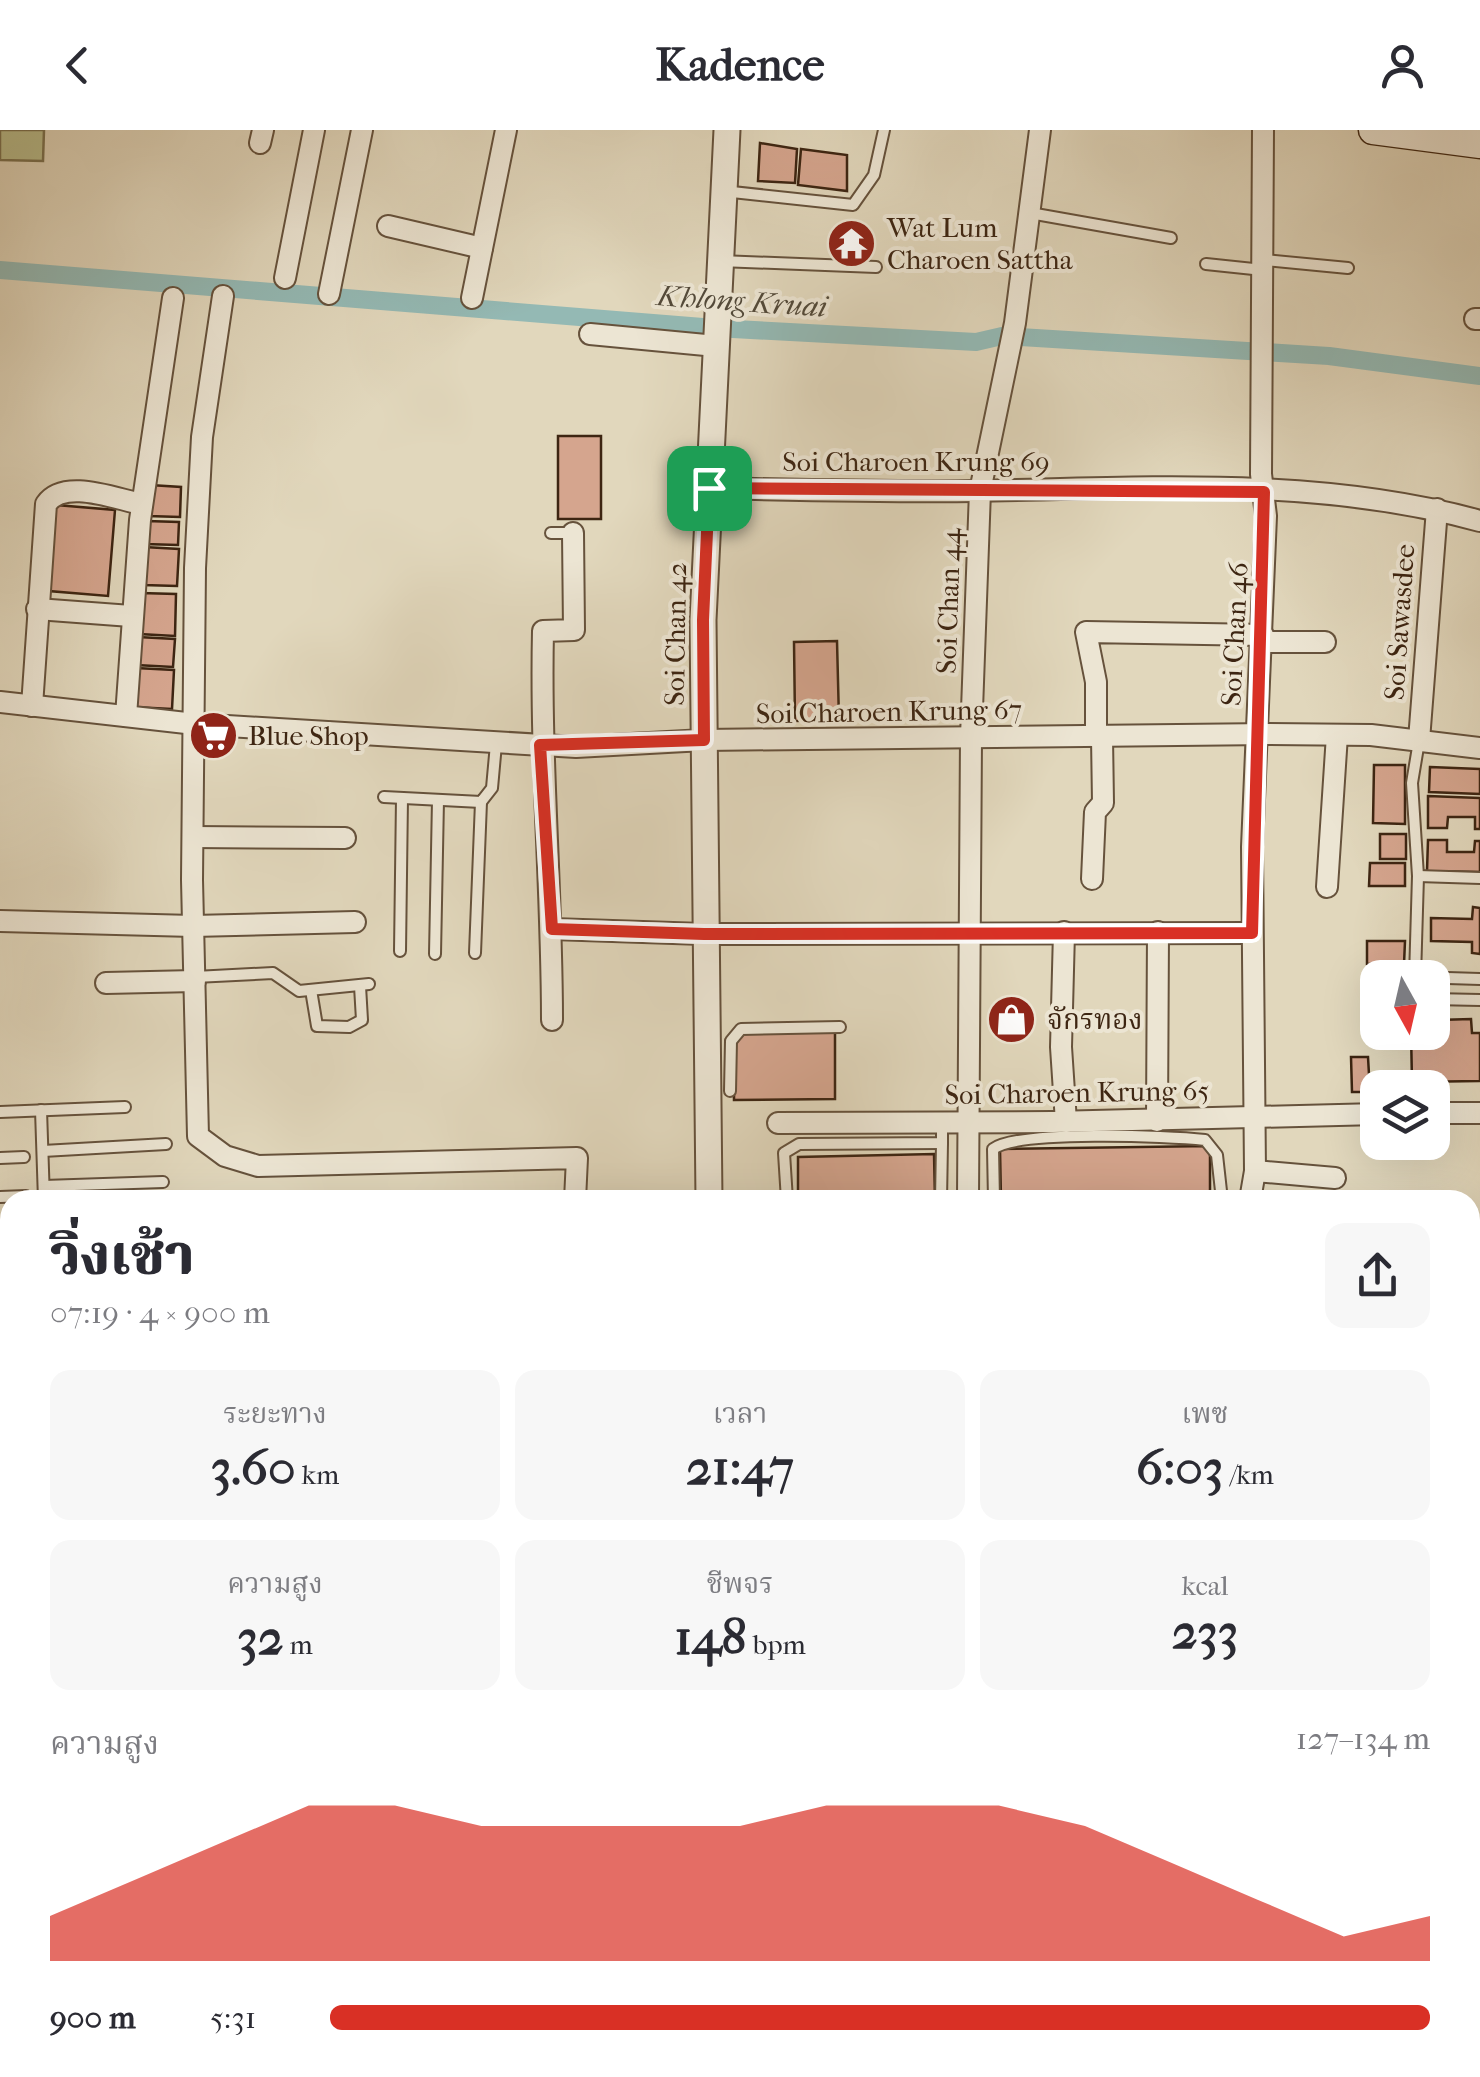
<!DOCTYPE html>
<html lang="th">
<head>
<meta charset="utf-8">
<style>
  :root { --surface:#fff; --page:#f7f7f7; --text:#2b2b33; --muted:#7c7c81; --accent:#d93025 }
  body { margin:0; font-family:"IM FELL French Canon","Noto Serif Thai",serif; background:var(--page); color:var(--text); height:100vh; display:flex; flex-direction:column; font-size:38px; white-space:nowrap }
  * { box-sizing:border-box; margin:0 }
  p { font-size:32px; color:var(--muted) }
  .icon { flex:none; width:55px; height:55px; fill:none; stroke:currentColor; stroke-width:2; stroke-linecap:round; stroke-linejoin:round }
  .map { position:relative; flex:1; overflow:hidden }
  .sheet { position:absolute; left:0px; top:1060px; width:1480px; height:888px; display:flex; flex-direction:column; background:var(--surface); border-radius:30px 30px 0 0; box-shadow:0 10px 40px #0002 }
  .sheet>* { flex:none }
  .needle { width:65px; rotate:172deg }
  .controls { position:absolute; left:1360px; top:830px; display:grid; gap:20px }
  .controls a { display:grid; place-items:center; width:90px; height:90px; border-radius:20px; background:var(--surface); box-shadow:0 10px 40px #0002; font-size:50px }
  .pin { position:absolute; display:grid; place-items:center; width:85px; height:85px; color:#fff; margin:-42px; border-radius:20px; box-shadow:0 5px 15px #0006 }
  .round { display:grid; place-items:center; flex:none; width:105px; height:105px; border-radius:20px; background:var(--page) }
  .summary { display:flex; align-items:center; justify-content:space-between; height:170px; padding:0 50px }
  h1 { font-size:55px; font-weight:800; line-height:75px }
  .stats { display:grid; grid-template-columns:repeat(3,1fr); gap:15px; height:170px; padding:10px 50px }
  .stats div { display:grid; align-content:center; border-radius:20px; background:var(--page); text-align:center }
  .stats b { font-size:50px; font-weight:800 }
  .stats small { font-size:28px; font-weight:400 }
  .stats p { font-size:28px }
  .chart { height:280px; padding:20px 50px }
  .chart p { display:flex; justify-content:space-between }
  .chart svg { width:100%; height:180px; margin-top:10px; fill:var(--accent); opacity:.7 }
  ul { padding:0 50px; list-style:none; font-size:32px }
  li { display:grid; grid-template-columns:160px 120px 1fr; align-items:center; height:75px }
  li i { height:25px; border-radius:12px; background:var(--accent) }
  header { display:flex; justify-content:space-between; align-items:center; height:130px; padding:0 50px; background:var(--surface); font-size:45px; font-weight:800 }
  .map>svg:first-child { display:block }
</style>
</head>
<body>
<header><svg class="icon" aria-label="back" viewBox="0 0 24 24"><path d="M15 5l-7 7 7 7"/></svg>Kadence<svg class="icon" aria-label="person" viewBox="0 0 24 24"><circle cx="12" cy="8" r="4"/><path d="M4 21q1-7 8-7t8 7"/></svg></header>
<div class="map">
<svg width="1480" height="1947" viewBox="0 0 1480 1947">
  <rect width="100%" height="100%" fill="#e1d7bc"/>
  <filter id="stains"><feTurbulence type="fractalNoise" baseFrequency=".002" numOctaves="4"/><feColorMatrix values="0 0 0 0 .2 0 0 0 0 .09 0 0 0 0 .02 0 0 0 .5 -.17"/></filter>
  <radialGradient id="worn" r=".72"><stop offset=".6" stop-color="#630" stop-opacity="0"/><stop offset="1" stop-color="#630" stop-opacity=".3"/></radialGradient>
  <g fill="#b8bd8d" stroke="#7a7150" stroke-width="2.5">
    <polygon points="0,0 44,0 43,31 0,30"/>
    <polygon points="0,1222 10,1222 10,1300 0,1301"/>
  </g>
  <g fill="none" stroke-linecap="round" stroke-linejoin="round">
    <g stroke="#94b9b4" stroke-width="18">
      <polyline points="0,140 715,198 976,212 1002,206 1329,226 1480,246"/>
      <polyline points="0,1426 10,1426"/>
    </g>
  </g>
  <g fill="#d5a58e" stroke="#3d2512" stroke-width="2.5">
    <polygon points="760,13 797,19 795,53 758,51"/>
    <polygon points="801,19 847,25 847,61 798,55"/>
    <rect x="558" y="306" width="43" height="83"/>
    <polygon points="150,355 181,357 180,387 148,386"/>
    <polygon points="56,375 115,380 108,466 49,461"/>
    <polygon points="146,391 179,392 178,415 144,414"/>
    <polygon points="144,417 179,419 177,456 143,455"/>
    <polygon points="140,463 176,464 175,506 139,504"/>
    <polygon points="138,507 175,509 173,537 136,535"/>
    <polygon points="837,511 839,590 795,591 794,512"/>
    <polygon points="136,538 174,540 172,579 133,577"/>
    <polygon points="1374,635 1405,635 1405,694 1373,693"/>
    <polygon points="1430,637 1480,639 1480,664 1429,662"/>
    <polygon points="1428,666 1480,668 1480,699 1475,699 1475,687 1448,687 1447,698 1428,698"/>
    <rect x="1380" y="704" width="26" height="25"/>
    <polygon points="1428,710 1447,710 1447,722 1474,722 1475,711 1480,711 1480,742 1427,741"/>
    <polygon points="1370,733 1405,733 1405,756 1369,756"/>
    <polygon points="1473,777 1480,778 1480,824 1472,823 1472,812 1431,811 1431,788 1472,789"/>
    <polygon points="1367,811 1405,811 1404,834 1367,834"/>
    <polygon points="1471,889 1472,903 1480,903 1480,951 1412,952 1411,902 1438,902 1438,890"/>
    <polygon points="835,901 835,969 734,970 734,902"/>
    <polygon points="1351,927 1368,927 1370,962 1352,962"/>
    <polygon points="1210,1016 1210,1070 1001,1070 1000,1019"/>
    <polygon points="934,1024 935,1070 798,1070 798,1027"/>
    <rect x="0" y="1431" width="10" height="85"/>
    <polygon points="1480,1439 1480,1510 1470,1507 1470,1481"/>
    <polygon points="0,1536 10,1536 10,1581 0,1580"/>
    <polygon points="16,1938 30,1938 31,1947 17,1947"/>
    <polygon points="230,1938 272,1938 268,1947 250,1947"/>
    <polygon points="322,1938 422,1938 421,1947 322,1947"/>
  </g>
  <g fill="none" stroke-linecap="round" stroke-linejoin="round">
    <defs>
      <g id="service">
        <polyline points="723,61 853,75 874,45 884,0"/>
        <polyline points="1030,83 1171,108"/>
        <polyline points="1264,130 1348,138"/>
        <polyline points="720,131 876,137"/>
        <polyline points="1206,134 1263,140"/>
        <polyline points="551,403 573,403"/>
        <polyline points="1419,611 1412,653 1418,746 1415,847 1480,849"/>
        <polyline points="384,667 481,672 492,658 496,614"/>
        <polyline points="1418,746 1480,748"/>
        <polyline points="400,821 402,668"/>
        <polyline points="475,823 481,672"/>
        <polyline points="435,824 438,670"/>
        <polyline points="195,847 273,843 299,861 369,854"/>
        <polyline points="311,860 317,896 349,897 362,890 360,856"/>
        <polyline points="1432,869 1480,870"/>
        <polyline points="730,961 731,911 741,899 840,897"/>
        <polyline points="41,980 44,1070"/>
        <polyline points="0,982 125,977"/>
        <polyline points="43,1021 166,1014"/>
        <polyline points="0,1028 24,1027"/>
        <polyline points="44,1056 163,1052"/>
        <polyline points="0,1067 26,1066"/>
        <polyline points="787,1070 784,1023 799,1014 942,1013 942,992"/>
        <polyline points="941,1070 942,1013"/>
        <path d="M994 1070 993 1019C1018 1000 1168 1006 1205 1010L1217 1025 1222 1070"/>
        <polyline points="1470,1589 1470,1602"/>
        <polyline points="0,1676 10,1676"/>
        <polyline points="1470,1683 1480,1686"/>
        <polyline points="1470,1850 1480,1825"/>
        <polyline points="1470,1896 1480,1902"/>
        <polyline points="450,1947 454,1938"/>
      </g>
      <g id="minor">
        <polyline points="260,13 263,0"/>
        <polyline points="388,96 482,118"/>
        <polyline points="285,148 314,0"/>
        <polyline points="329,164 362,0"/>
        <polyline points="223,166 202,307 195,438 192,750 198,1006 225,1026 258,1036 577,1028 575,1070"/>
        <polyline points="472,168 506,0"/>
        <polyline points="1475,189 1480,189"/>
        <polyline points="590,204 716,216"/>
        <path d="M709 358C798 360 886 362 975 361 1142 358 1317 346 1480 391"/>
        <polyline points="37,479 131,486"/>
        <polyline points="1262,512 1325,512"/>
        <polyline points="0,572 195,594 576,617 704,610 1270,604 1371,605 1480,618"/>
        <path d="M32 576 46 374C64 348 115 369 142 374"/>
        <polyline points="126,586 140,390 173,168"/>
        <polyline points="1096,607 1096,552 1086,502 1263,505"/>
        <polyline points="1419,610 1437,379"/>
        <polyline points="193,707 345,708"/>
        <polyline points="1092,749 1095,682 1103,673 1102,607"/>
        <polyline points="1327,757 1337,605"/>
        <polyline points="0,791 193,796 355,792"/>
        <polyline points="552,799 703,804 1252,803"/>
        <polyline points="1064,802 1061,917 1066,992"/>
        <polyline points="106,853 195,851"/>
        <path d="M552 890C552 760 540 631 543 501L574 500 573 403"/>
        <polyline points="1432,983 1480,983"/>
        <polyline points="1157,991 1158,802"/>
        <polyline points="778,993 1053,992 1378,984"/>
        <polyline points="1255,1041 1335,1048"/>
        <polyline points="968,1070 971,607 980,361 1015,193 1040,0"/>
        <polyline points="1250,1070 1255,1041 1252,717 1266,386 1261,344 1263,0"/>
        <polyline points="1470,1187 1480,1189"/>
        <polyline points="1470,1283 1480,1285"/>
        <polyline points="1470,1364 1480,1366"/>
        <polyline points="0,1410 10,1410"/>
        <polyline points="48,1938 48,1947"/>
        <polyline points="1009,1945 1024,1947"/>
        <polyline points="601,1947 602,1938"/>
      </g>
      <polyline id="tertiary" points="709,1070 703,490 727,0"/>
      <g id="secondary">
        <polyline points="1373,0 1480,14"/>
        <polyline points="1470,1151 1480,1115"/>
        <polyline points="1256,1947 1258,1938"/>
      </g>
    </defs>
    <use href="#service" stroke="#66523c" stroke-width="14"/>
    <use href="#minor" stroke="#66523c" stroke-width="24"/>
    <use href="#tertiary" stroke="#66523c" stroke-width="29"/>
    <use href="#secondary" stroke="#3d2512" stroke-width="31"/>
    <use href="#service" stroke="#ece5d3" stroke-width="10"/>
    <use href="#minor" stroke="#ece5d3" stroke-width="20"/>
    <use href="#tertiary" stroke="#ece5d3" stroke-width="25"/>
    <use href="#secondary" stroke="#ece5d3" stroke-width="28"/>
  </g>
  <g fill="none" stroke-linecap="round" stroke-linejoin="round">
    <defs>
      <polygon id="route" points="709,358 1264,362 1252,803 704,804 552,799 540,615 704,610 703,490"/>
    </defs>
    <use href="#route" stroke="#fff" stroke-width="20"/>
    <use href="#route" stroke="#d93025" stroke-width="12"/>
  </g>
  <defs>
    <symbol id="temple-disc" viewBox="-11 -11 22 22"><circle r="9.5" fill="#8f2418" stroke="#ece5d3"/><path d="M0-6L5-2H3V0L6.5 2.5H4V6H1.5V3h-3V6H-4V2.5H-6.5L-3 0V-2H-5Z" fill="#fff"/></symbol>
    <symbol id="supermarket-disc" viewBox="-11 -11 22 22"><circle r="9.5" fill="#8f2418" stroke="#ece5d3"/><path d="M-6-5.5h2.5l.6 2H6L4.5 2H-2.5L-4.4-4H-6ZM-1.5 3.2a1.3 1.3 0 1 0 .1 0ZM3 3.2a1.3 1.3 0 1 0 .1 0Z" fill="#fff"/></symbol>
    <symbol id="shop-disc" viewBox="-11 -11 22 22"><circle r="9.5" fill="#8f2418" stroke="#ece5d3"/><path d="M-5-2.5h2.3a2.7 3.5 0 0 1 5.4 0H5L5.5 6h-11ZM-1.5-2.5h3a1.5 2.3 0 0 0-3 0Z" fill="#fff"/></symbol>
  </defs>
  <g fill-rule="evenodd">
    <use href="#temple-disc" x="824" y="86" width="55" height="55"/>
    <use href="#supermarket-disc" x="186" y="578" width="55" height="55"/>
    <use href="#shop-disc" x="984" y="862" width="55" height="55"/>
  </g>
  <g text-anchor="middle" stroke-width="8" stroke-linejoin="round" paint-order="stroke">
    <g font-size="28" fill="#3d2512" stroke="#ece5d3" text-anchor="start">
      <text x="887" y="107">Wat Lum<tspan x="887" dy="32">Charoen Sattha</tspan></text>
      <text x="248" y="615">Blue Shop</text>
      <text x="1047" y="899">จักรทอง</text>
    </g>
    <g font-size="28" fill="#3d2512" stroke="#ece5d3">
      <text x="916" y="341">Soi Charoen Krung 69</text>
      <text transform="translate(948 471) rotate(-88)" y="10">Soi Chan 44</text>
      <text transform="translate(1399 492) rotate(-86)" y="10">Soi Sawasdee</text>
      <text transform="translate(675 504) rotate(-89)" y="10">Soi Chan 42</text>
      <text transform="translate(1234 504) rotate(-87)" y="10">Soi Chan 46</text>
      <text transform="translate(889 581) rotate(-1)" y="10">Soi Charoen Krung 67</text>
      <text transform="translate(1077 962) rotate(-1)" y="10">Soi Charoen Krung 65</text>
    </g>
    <g font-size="30" font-style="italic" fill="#534a3a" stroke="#ece5d3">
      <text transform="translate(742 171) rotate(4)" y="10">Khlong Kruai</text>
    </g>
  </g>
  <rect width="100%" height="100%" filter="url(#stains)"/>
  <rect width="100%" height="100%" fill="url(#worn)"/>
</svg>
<div class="controls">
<a><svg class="needle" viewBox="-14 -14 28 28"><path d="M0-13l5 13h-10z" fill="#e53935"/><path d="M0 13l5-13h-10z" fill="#7c7c81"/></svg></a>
<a><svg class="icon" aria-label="layers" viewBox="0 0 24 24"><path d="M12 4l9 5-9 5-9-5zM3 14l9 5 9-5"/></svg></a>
</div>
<div class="pin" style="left:709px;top:358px;background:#1e9e55"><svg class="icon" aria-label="arrive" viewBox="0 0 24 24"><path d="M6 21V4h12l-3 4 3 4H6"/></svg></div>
<section class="sheet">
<div class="summary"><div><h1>วิ่งเช้า</h1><p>07:19 · 4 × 900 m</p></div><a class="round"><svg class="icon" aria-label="share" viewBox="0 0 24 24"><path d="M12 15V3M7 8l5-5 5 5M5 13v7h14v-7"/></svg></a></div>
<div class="stats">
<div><p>ระยะทาง</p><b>3.60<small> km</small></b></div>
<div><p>เวลา</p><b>21:47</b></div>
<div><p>เพซ</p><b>6:03<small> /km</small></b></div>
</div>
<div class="stats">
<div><p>ความสูง</p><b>32<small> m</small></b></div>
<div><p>ชีพจร</p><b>148<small> bpm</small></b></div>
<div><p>kcal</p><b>233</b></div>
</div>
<div class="chart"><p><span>ความสูง</span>127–134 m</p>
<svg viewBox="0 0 160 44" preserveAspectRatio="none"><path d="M0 44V33L10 24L20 15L30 6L40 6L50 11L60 11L70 11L80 11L90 6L100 6L110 6L120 11L130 20L140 29L150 38L160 33V44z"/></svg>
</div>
<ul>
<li><b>900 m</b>5:31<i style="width:100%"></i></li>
</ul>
</section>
</div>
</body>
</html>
